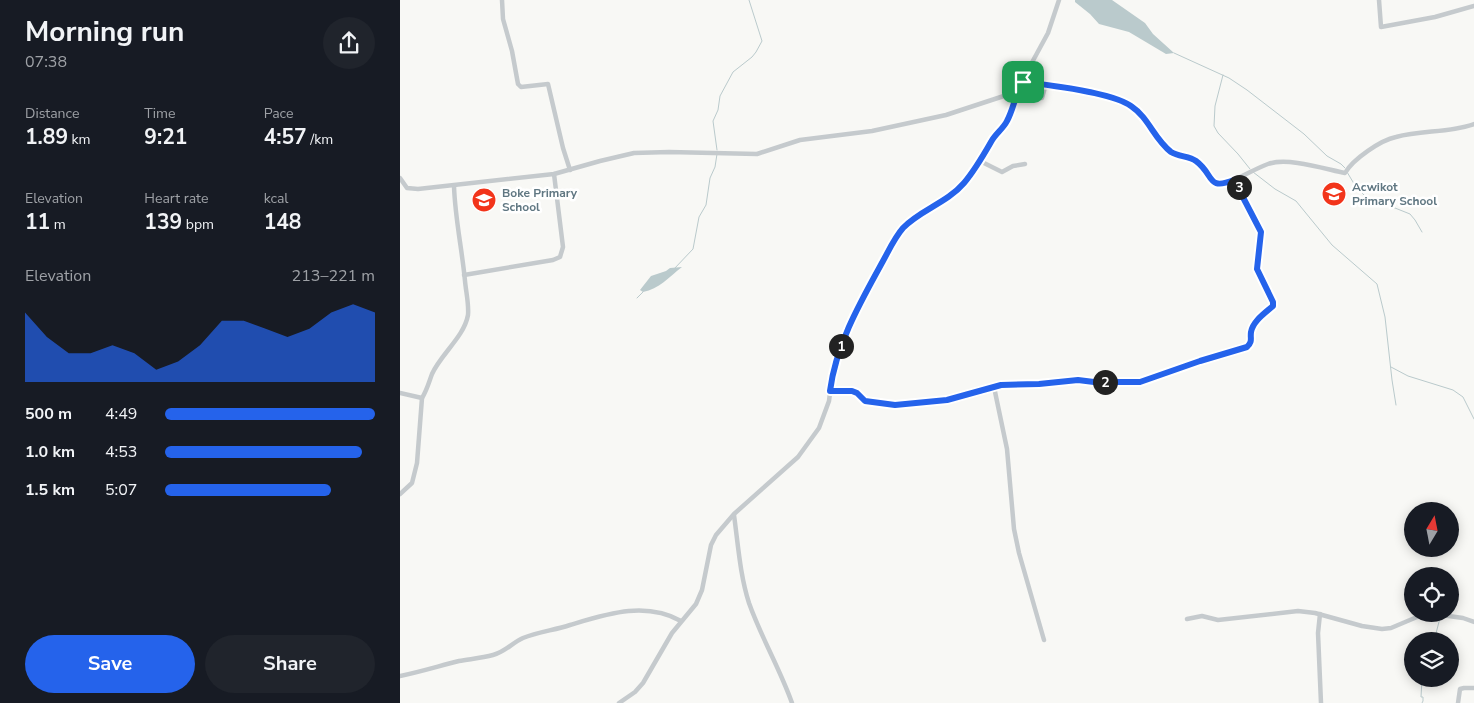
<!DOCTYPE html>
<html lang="en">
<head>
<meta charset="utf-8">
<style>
  :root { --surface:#171b24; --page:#20242c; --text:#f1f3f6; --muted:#9ea1a6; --accent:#2563eb }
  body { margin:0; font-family:"Nunito Sans",sans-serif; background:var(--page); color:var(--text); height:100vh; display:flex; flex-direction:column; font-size:19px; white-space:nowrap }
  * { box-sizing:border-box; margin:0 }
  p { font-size:16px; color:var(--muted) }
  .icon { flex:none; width:28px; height:28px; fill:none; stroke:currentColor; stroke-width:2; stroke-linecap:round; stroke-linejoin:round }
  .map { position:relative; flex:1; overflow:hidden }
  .drawer { display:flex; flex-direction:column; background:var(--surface); width:400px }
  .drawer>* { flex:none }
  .needle { width:32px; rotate:10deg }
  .tools { position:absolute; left:1004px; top:502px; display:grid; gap:10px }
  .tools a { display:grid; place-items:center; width:55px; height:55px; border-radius:50%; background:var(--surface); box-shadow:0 2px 12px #0003; font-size:25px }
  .pin { position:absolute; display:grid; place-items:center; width:42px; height:42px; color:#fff; margin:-21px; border-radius:10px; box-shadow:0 2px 8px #0006 }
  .km { position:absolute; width:25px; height:25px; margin:-12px; border-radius:50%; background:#222; color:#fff; font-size:14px; line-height:25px; text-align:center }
  .round { display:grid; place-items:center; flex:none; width:52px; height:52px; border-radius:26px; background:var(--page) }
  .headline { display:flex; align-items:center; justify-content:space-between; height:85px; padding:0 25px }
  h1 { font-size:28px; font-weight:700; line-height:38px }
  .stats { display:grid; grid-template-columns:repeat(3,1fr); gap:8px; height:85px; padding:5px 25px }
  .stats div { display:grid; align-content:center }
  .stats b { font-size:21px; font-weight:700 }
  .stats small { font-size:14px; font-weight:400 }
  .stats p { font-size:14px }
  .chart { height:140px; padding:10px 25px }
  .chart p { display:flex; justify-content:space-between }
  .chart svg { width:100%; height:90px; margin-top:5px; fill:var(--accent); opacity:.7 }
  .primary-button { display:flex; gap:10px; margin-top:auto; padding:10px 25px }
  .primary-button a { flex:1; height:58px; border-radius:30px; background:var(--accent); color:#fff; font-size:20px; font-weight:700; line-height:58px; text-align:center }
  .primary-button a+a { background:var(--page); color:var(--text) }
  ul { padding:0 25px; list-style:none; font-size:16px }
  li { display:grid; grid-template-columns:80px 60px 1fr; align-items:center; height:38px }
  li i { height:12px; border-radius:6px; background:var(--accent) }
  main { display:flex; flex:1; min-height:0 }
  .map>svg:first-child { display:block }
</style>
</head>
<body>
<main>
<section class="drawer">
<div class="headline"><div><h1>Morning run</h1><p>07:38</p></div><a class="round"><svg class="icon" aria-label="share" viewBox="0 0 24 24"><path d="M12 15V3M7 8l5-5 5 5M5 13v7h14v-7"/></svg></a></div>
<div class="stats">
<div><p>Distance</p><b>1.89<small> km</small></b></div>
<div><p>Time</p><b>9:21</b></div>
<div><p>Pace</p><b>4:57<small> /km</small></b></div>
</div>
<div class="stats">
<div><p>Elevation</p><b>11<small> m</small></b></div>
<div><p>Heart rate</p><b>139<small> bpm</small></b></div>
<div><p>kcal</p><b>148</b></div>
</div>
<div class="chart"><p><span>Elevation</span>213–221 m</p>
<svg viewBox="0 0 160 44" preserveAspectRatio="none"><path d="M0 44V10L10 22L20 30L30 30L40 26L50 30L60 38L70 34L80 26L90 14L100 14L110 18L120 22L130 18L140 10L150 6L160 10V44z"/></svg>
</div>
<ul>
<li><b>500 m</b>4:49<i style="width:100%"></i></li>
<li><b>1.0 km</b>4:53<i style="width:94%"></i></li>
<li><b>1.5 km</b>5:07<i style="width:79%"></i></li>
</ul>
<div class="primary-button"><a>Save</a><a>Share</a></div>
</section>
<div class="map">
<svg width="1074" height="703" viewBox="0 0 1074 703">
  <rect width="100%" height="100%" fill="#f8f8f5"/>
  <g fill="#bacacc">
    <polygon points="675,0 712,0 745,23 753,34 774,53 766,54 729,32 699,24 690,14 675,2"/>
    <path d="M282 267C269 277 259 289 243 292L240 290 251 276 266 271 270 268Z"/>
  </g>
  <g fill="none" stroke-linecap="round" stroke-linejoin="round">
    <g stroke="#bacacc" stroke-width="1">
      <polyline points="774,53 829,78 847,90 904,134 927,156 941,164 945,168"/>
      <polyline points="823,75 815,106 814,126 818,133 838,154 850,169"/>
      <polyline points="317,150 313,121 318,110 320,96 333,72 352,57 356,52 362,41 349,0"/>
      <polyline points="853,172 875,189 896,201 932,245 977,284 985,317 992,380 996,405"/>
      <polyline points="947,172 956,187 971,202 995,208 1010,214 1015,220 1022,232"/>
      <polyline points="274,269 293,249 299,217 306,205 310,178 315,167 317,154"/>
      <polyline points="237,298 243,292"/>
      <polyline points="991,367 1008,376 1053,390 1063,397 1074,419"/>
      <polyline points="1034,641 1040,618"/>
      <polyline points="1022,679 1021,697 1023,697 1023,701 1022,703"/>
    </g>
    <g stroke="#c5cacd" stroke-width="4.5">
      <polyline points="102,0 103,19 112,51 118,84 121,87 148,84 163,148 170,170"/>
      <polyline points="979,0 981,27 1035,17 1074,6"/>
      <path d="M623 82 643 83 707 97 731 105 746 119 753 132 772 152 795 161 807 172 812 181 818 185C836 182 851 170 868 164 888 157 925 169 945 173 953 159 981 140 996 137 1022 130 1049 133 1074 124"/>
      <polyline points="642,98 646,84"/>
      <polyline points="580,161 602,172 613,166 625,164"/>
      <polyline points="0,178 7,188 18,189 154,174 200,161 234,153 269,152 357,154 400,140 472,131 546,115 616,92"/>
      <polyline points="64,275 153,260 160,257 163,247 154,174"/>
      <polyline points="594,387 607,449 614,529 619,553 644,640"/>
      <path d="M431 391H452L457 393 465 401 495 405 547 400 601 385 639 384 678 380 694 382H740L800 361 847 347C853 341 850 339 851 332 853 321 865 313 873 306V302L857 269 861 232 834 180"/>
      <path d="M0 393 22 398C27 390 29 382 32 374 41 354 64 337 68 315 69 304 66 292 65 281 62 249 55 218 54 186"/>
      <polyline points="0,494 12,483 17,463 22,398"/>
      <path d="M334 515C338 544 340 575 349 603 361 637 380 669 392 703"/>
      <polyline points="920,614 918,633 921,703"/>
      <polyline points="787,619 802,616 818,620 898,611 915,613 962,626 982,629 991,628 1017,617 1034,614 1063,618 1074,622"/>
      <path d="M0 676C20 672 39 666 59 661 70 659 82 658 93 655 105 652 112 643 123 638 138 632 155 630 170 625 207 614 245 601 281 621"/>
      <polyline points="219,703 235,692 243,683 272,633 296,604 302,590 311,545 316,535 334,514 398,457 419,428 429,401 432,377 438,354 451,324 477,272 502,230 514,218 541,202 564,184 585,154 592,140 603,127 608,119 616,92 648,33 659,0"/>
      <polyline points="1058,703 1060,689 1064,688 1074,688"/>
    </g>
  </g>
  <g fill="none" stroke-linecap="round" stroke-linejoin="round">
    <defs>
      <path id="route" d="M623 82C648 85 711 92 731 106 749 118 754 139 771 152 779 157 789 156 796 161 815 175 806 191 834 180L861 232 857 269 873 302V306C865 313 853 321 851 332 850 339 853 341 847 347L800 361 740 382H694L678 380 639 384 601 385 547 400 495 405 465 401 457 393 452 391H430C436 344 461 301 483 261 489 250 495 237 503 228 520 210 547 203 564 183 575 170 583 156 591 142 595 134 603 129 607 121 614 108 615 94 623 82Z"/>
    </defs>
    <use href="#route" stroke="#fff" stroke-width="10"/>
    <use href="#route" stroke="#2563eb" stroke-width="6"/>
  </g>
  <defs>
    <symbol id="school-disc" viewBox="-11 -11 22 22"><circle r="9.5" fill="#f2341a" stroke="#fff"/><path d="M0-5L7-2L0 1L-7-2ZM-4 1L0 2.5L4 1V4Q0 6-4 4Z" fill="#fff"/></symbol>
  </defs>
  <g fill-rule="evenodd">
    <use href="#school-disc" x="920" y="180" width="28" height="28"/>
    <use href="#school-disc" x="70" y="186" width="28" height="28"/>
  </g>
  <g text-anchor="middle" stroke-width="5" stroke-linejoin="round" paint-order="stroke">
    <g font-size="12" font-weight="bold" fill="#607782" stroke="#fff" text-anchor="start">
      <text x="952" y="191">Acwikot<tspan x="952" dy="14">Primary School</tspan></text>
      <text x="102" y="197">Boke Primary<tspan x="102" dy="14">School</tspan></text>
    </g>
  </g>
</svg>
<div class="tools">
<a><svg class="needle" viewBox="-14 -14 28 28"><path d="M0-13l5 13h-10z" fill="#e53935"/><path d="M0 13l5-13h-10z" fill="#9ea1a6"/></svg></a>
<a><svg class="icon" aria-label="locate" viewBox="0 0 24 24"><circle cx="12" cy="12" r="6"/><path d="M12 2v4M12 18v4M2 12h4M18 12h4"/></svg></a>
<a><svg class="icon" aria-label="layers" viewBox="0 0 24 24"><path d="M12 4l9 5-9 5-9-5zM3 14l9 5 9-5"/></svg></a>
</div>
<div class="pin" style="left:623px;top:82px;background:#1e9e55"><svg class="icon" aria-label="arrive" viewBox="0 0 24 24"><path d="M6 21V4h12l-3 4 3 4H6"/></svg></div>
<b class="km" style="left:441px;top:346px">1</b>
<b class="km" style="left:705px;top:382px">2</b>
<b class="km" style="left:839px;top:187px">3</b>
</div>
</main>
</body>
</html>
